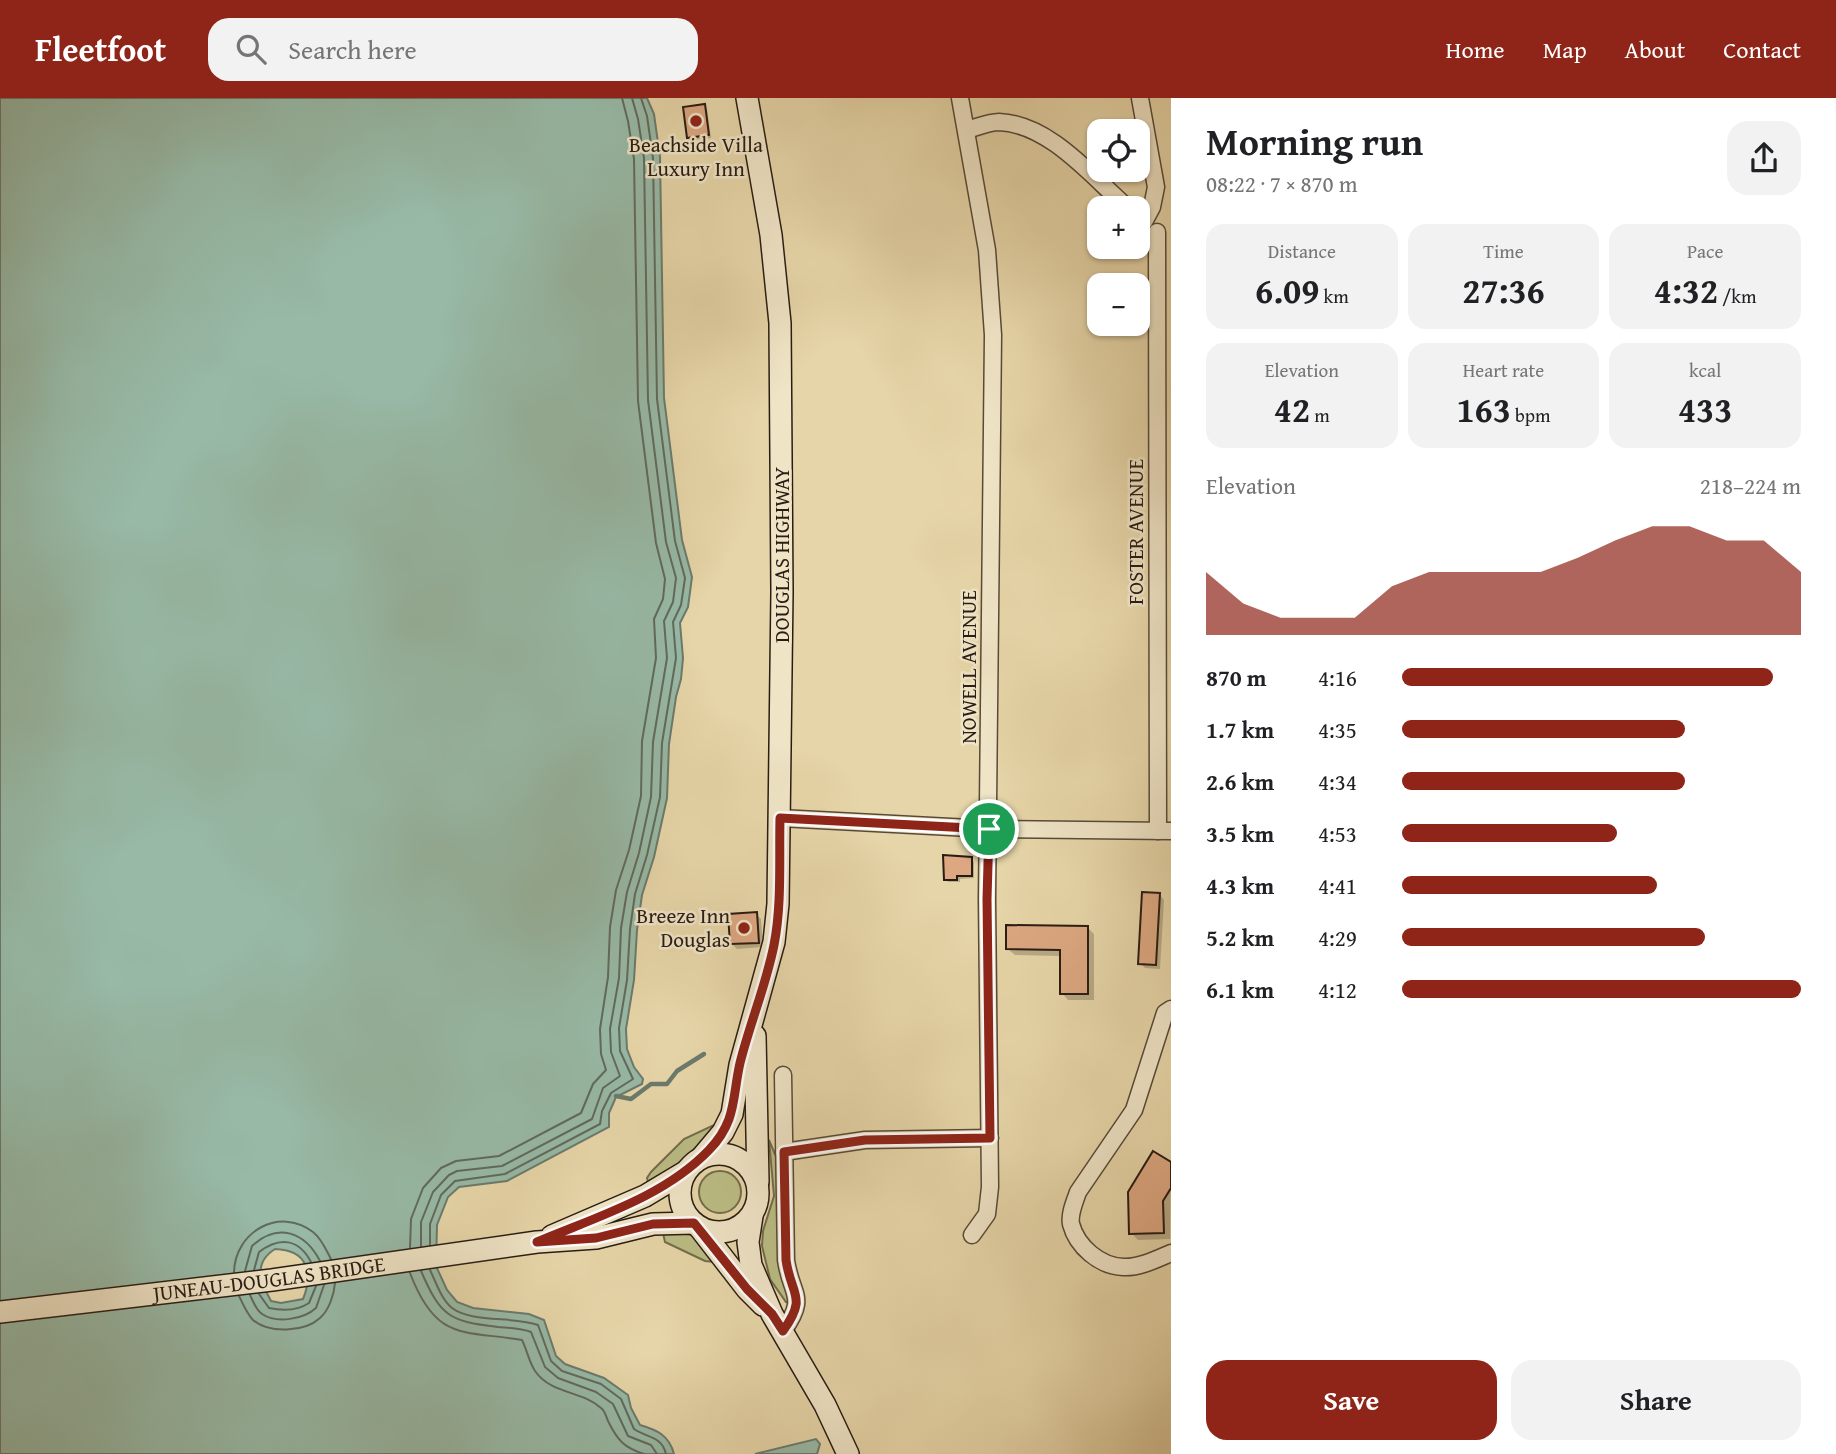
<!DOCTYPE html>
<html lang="en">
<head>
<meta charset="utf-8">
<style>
  :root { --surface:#fff; --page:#f2f2f2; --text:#202124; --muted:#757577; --accent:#8f2418 }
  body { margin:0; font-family:"Gentium Book Plus",serif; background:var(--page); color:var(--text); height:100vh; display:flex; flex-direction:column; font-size:26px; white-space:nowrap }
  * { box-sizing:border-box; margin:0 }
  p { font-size:23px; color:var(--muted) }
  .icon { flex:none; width:38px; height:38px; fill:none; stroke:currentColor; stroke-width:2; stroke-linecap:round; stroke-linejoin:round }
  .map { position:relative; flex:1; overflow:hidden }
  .drawer { display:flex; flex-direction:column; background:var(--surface); width:665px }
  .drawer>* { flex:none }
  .buttons { position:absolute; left:1087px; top:21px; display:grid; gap:14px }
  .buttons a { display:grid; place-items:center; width:63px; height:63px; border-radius:14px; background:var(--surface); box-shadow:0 2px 5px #0004; font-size:35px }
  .pin { position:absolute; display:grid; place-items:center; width:60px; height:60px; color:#fff; margin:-30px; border:4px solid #fff; border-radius:50%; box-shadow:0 2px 7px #0007 }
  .round { display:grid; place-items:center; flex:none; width:74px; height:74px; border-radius:21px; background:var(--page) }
  .headline { display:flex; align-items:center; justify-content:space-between; height:119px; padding:0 35px }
  h1 { font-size:38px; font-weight:700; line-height:52px }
  .metrics { display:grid; grid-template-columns:repeat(3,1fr); gap:10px; height:119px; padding:7px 35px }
  .metrics div { display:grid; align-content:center; border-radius:18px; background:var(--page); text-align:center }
  .metrics b { font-size:35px; font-weight:700 }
  .metrics small { font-size:19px; font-weight:400 }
  .metrics p { font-size:19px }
  .chart { height:196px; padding:14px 35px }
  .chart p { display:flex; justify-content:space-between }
  .chart svg { width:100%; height:126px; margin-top:7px; fill:var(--accent); opacity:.7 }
  .cta { display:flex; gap:14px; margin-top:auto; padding:14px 35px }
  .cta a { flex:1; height:80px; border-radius:21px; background:var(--accent); color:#fff; font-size:28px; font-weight:700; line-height:80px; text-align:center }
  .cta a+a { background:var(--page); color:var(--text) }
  ul { padding:0 35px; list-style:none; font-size:23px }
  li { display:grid; grid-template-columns:112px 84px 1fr; align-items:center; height:52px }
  li i { height:18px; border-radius:9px; background:var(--accent) }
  header { display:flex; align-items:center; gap:42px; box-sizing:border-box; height:98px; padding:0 35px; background:var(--accent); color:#fff }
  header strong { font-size:33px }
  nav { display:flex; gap:38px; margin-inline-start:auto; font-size:24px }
  .search { width:490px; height:63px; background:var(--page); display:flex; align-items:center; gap:18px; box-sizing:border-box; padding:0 24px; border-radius:21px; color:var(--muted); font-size:26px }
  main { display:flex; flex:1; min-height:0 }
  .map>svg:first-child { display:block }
</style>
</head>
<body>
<header>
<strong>Fleetfoot</strong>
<div class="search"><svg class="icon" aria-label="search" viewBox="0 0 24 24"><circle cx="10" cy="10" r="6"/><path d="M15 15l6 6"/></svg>Search here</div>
<nav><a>Home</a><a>Map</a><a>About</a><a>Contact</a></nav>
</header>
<main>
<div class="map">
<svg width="1171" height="1356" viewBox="0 0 1171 1356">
  <rect width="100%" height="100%" fill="#e6d5a8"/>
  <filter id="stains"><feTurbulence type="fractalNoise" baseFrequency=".00286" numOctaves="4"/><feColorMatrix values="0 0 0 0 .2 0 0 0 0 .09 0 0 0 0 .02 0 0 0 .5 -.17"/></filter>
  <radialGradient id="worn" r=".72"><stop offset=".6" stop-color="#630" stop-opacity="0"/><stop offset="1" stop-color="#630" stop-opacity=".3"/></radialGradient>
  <g fill="#bbbc84" stroke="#726c4c" stroke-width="2">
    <polygon points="716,1026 697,1056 654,1092 650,1091 647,1080 651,1074 684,1041"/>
    <polygon points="769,1042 777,1061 791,1205 786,1204 770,1181 762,1148 763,1133 774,1098"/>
    <circle cx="720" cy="1094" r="21"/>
    <polygon points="673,1134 692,1137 715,1164 705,1163 665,1144 663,1135"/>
  </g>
  <g fill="#97b9a6" stroke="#6b7a6c" stroke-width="2" fill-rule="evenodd">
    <path d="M0 0H647L654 16 660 59 664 300 682 442 692 479 688 509 680 525 683 560 681 581 676 599 669 646 667 700 654 759 642 797 637 832 634 882 626 931 627 951 634 969 643 981 642 986 616 999 609 1015V1029L507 1083 459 1089 448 1099 437 1127 436 1168 447 1192 457 1204 473 1210 529 1216 544 1222 556 1258 565 1266 604 1280 628 1297 631 1310 640 1327C657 1332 669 1337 674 1356H0ZM275 1151C307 1152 314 1174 303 1201L281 1205 271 1203C260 1183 253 1165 275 1151Z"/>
    <polygon points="816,1341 820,1346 817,1356 755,1356"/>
  </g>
  <g fill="#0003">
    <polygon points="704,8 707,11 711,40 691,42 688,39"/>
    <polygon points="971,761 974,764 974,780 960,781 960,784 948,784 946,781"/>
    <polygon points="1160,797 1164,802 1160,871 1145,870 1140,865"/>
    <polygon points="756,816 761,821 763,849 737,851 732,846"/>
    <polygon points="1087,829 1094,836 1094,902 1068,902 1062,895 1061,858 1015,857 1008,851"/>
    <polygon points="1171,1066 1170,1141 1138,1142 1131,1135"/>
  </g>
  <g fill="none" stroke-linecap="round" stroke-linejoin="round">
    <g stroke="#606a5d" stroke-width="2">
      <polyline points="430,1147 430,1126 441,1097 455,1083 505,1076 600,1026 602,1013 611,995 633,981 620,953 619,930 627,882 630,831 635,796 647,757 660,699 662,645 676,560 673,524 681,507 685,480 675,443 657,301 653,60 647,18 641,0"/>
      <polyline points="421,1148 421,1124 433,1094 449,1077 457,1073 502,1068 592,1021 603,990 620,978 611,954 610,931 619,880 621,830 627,794 639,755 651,699 653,644 667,560 664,523 673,504 676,480 666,444 648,302 644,60 638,21 632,0"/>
      <polyline points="410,1150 411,1121 423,1090 441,1070 456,1063 499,1058 581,1015 593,986 606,972 601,956 600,931 608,879 610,829 616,792 629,752 641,698 642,643 656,560 654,521 663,501 665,481 656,445 638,303 634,61 628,23 622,0"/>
      <path d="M254 1172 259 1154C280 1138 299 1141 311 1164"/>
      <path d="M430 1172C436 1184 441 1201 452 1210 472 1225 513 1218 538 1227L551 1263 562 1273 601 1286 621 1301 634 1331C647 1340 662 1338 666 1356"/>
      <path d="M245 1173 252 1148C278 1124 305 1134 320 1163"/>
      <path d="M421 1173C441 1219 449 1223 498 1229 509 1230 521 1230 531 1234L545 1269 558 1280 596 1294 613 1306 628 1338 651 1347 657 1356"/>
      <path d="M234 1174C235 1134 279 1108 313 1134 322 1141 326 1152 331 1161"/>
      <path d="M410 1175C436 1243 461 1232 522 1242 527 1252 529 1264 535 1273 552 1297 581 1292 601 1310 606 1314 606 1320 609 1325 618 1343 625 1350 644 1356"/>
      <path d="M259 1196 269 1210C283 1213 297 1213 309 1205L316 1188"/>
      <path d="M250 1197C253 1203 256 1212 262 1216 277 1226 304 1221 316 1210L324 1187"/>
      <path d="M239 1198C243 1206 247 1216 253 1222 269 1236 305 1234 320 1220 329 1212 334 1197 335 1185"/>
    </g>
    <polyline stroke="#6b7a6c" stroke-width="4.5" points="616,998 631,1001 651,986 667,986 677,973 704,956"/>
  </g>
  <g fill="#dca781" stroke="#291c14" stroke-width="2">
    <polygon points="705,6 709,37 687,40 683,9"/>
    <polygon points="943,757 972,759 972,778 957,778 957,782 944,782"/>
    <polygon points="1142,794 1160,795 1156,867 1138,866"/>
    <polygon points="757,814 759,845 730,846 728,816"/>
    <polygon points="1006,827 1088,828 1088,896 1060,896 1060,852 1006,851"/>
    <polygon points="1153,1053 1171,1064 1171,1090 1163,1103 1164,1135 1129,1136 1128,1094"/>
  </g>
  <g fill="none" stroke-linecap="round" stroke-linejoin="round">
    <defs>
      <g id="minor">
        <polyline points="960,0 987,152 993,237 987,801 990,1089 987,1116 972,1137"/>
        <polyline points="1140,0 1156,89 1152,109 1144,124"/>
        <path d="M967 32C977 29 989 24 999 24 1050 26 1092 79 1128 110"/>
        <polyline points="1157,134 1158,733"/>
        <polyline points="780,720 989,731 1171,733"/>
        <path d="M1171 911 1165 915 1134 1012 1078 1094C1075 1103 1069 1116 1071 1126 1077 1149 1100 1168 1123 1169 1139 1170 1157 1161 1171 1155"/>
        <polyline points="784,1054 865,1042 990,1040"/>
        <path d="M783 1233C808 1198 791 1198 786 1162L783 977"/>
      </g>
      <g id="secondary">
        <polyline points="755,938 758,1084"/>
        <circle cx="719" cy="1095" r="39"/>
        <polyline points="702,1059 723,1034 732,1016 740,967 774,844 778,806 782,494 780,225 771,137 747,0"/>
        <polyline points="752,1118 748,1144 751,1167 772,1216 825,1307 848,1356"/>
        <polyline points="699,1129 747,1191 763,1207"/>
        <polyline points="552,1138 645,1098 685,1074"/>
        <path id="s1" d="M0 1214 272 1182 537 1144 596 1140 653 1126 694 1125"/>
      </g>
    </defs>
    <use href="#minor" stroke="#584a39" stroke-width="19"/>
    <use href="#secondary" stroke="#291c14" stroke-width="24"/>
    <use href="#minor" stroke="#efe4c6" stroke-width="16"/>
    <use href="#secondary" stroke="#efe4c6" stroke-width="21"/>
  </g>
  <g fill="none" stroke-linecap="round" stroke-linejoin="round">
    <defs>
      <path id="route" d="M780 720 989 731 987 801 990 1040 865 1042 784 1054 786 1162C791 1198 808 1198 783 1233L772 1216 747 1191 694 1125 653 1126 596 1140 537 1144C596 1119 664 1099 709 1052 737 1023 732 1000 740 965 750 925 766 887 774 847 782 806 779 762 780 720Z"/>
    </defs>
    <use href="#route" stroke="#fff" stroke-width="14"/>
    <use href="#route" stroke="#8f2418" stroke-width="9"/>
  </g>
  <g fill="#8f2418" stroke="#efe4c6" stroke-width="2.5">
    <circle cx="696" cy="23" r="7"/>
    <circle cx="744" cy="830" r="7"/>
  </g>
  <g text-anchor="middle" stroke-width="5" stroke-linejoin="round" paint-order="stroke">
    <g font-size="21" fill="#291c14" stroke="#efe4c6">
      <text x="696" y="54">Beachside Villa<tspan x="696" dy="24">Luxury Inn</tspan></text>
      <text x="730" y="825" text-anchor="end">Breeze Inn<tspan x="730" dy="24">Douglas</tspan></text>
    </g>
    <g font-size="21" fill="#291c14" stroke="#efe4c6">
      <text transform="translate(1136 434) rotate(-90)" y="7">FOSTER AVENUE</text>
      <text transform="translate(782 457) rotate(-90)" y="7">DOUGLAS HIGHWAY</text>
      <text transform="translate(969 569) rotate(-90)" y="7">NOWELL AVENUE</text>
      <text dy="7" stroke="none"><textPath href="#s1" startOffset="271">JUNEAU-DOUGLAS BRIDGE</textPath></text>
    </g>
  </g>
  <rect width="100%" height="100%" filter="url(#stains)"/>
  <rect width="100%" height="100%" fill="url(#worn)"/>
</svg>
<div class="buttons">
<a><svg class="icon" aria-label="locate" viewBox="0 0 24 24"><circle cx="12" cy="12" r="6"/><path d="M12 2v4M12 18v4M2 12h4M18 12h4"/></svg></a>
<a>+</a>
<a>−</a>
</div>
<div class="pin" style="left:989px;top:731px;background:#1e9e55"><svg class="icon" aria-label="arrive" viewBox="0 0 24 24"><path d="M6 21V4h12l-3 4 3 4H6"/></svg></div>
</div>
<section class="drawer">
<div class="headline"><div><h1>Morning run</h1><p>08:22 · 7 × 870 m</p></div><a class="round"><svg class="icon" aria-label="share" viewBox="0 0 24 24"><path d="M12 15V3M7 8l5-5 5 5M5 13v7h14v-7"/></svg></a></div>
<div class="metrics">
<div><p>Distance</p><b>6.09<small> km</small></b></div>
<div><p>Time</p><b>27:36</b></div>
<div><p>Pace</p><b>4:32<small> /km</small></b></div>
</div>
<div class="metrics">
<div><p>Elevation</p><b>42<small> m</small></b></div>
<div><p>Heart rate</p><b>163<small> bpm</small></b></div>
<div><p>kcal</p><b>433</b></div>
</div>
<div class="chart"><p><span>Elevation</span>218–224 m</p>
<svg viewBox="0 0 160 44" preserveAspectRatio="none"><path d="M0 44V22L10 33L20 38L30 38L40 38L50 27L60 22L70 22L80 22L90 22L100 17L110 11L120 6L130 6L140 11L150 11L160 22V44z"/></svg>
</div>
<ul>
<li><b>870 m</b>4:16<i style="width:93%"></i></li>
<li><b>1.7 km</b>4:35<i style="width:71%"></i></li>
<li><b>2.6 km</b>4:34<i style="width:71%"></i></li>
<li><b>3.5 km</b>4:53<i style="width:54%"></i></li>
<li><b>4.3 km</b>4:41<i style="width:64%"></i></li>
<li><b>5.2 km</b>4:29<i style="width:76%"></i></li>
<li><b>6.1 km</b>4:12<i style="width:100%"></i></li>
</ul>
<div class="cta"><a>Save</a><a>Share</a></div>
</section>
</main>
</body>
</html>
